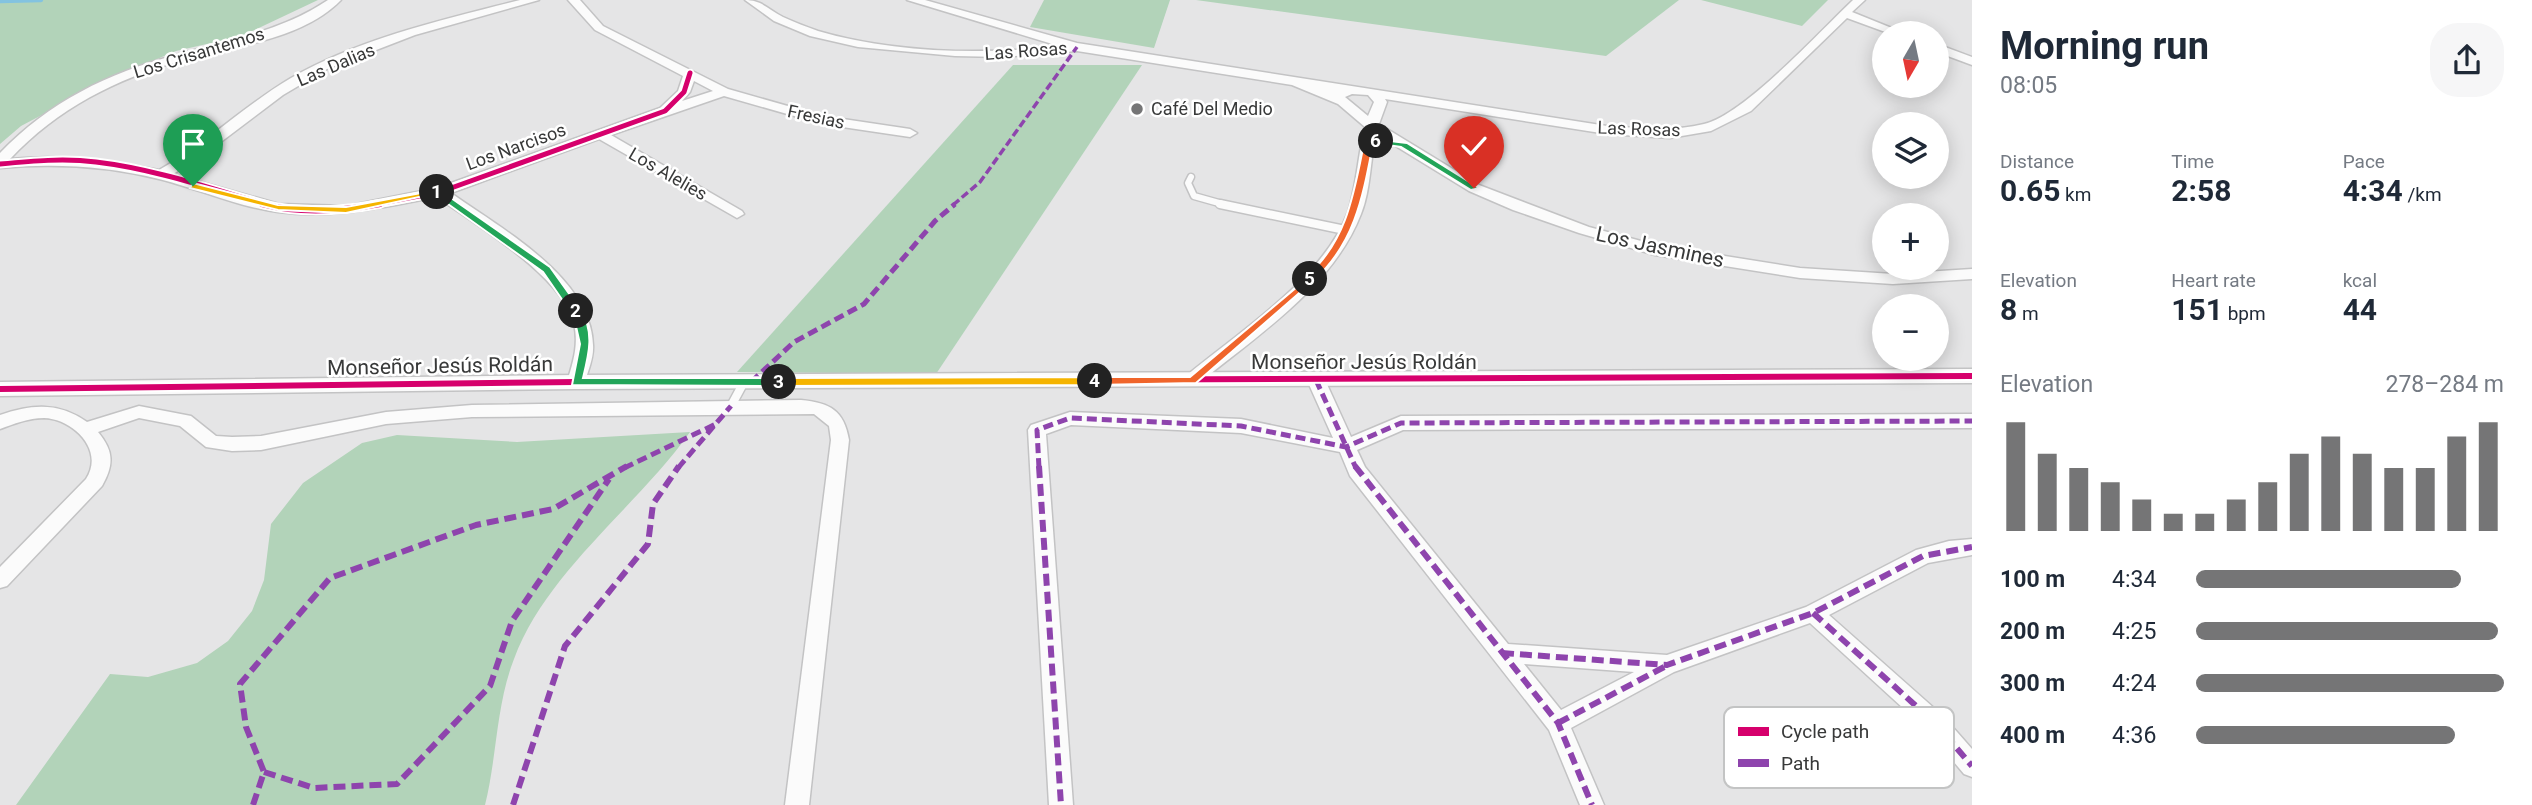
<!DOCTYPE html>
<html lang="en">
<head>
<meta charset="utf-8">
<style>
  :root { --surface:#fff; --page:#f6f6f7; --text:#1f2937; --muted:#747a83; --accent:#757576 }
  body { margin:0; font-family:Roboto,sans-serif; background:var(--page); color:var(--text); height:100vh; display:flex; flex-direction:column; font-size:26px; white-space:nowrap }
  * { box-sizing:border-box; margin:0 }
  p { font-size:23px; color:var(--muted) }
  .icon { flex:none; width:38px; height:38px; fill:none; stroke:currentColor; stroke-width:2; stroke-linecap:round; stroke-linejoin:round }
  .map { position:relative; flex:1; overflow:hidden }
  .side { display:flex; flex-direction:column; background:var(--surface); width:560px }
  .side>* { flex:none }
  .needle { width:46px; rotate:189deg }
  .buttons { position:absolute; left:1872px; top:21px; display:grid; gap:14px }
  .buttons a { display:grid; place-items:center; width:77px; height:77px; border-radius:50%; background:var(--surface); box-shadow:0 4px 18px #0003; font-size:35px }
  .pin { position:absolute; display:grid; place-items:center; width:60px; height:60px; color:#fff; margin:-72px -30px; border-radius:50% 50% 50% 0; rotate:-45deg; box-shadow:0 0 7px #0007 }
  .pin .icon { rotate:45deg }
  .km { position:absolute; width:35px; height:35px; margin:-18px; border-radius:50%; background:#222; color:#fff; font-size:19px; line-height:35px; text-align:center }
  .round { display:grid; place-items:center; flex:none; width:74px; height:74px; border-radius:28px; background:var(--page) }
  .head { display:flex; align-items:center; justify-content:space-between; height:119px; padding:0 28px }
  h1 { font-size:38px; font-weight:700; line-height:52px }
  .metrics { display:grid; grid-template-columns:repeat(3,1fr); gap:10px; height:119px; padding:7px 28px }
  .metrics div { display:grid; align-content:center }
  .metrics b { font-size:30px; font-weight:700 }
  .metrics small { font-size:19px; font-weight:400 }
  .metrics p { font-size:19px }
  .chart { height:196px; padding:14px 28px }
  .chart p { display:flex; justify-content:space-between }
  .chart svg { width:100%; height:126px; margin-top:7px; stroke:var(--accent); stroke-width:6 }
  ul { padding:0 28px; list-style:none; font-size:23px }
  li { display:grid; grid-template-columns:112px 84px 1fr; align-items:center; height:52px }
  li i { height:18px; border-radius:9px; background:var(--accent) }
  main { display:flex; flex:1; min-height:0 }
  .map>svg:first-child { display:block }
</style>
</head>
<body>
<main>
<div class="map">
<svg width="1972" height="805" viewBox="0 0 1972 805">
  <rect width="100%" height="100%" fill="#e5e5e6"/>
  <g fill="#b2d3b9">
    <polygon points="0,0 318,0 242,36 176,51 110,79 21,126 0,144"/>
    <polygon points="1044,0 1170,0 1154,48 1030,27"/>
    <polygon points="1196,0 1679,0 1606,56"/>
    <polygon points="1701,0 1828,0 1802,26"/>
    <polygon points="1013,65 1142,65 936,374 737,372"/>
    <path d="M690 432C637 507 546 572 514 659 496 705 497 757 485 805H16L110 674 148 677 197 663 228 641 252 611 264 580 271 524 303 483 362 443 397 435 517 442Z"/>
  </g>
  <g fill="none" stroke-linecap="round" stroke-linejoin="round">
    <polyline stroke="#83c3e0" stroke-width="4.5" points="0,1 41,0"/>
    <defs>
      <polyline id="service-far1" points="1191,177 1188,183 1194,196 1226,205"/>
      <g id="service">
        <polyline points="1220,204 1345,230"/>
        <polyline points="731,406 744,382"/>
      </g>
      <g id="minor">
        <path d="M328 0H341C302 40 234 46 183 60 116 79 58 108 10 159 61 154 108 160 159 170 206 144 245 105 291 78 361 38 442 20 520 0H539L415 35 327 69 283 95 201 157 173 174 279 204 346 206 437 188 660 108 678 91 683 76 595 30 568 0H580L603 26 728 89 823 116 910 129 917 133 910 137 822 124 724 96 611 135 742 211 744 214 737 218 599 139 451 193C500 228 591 277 593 345 594 358 588 370 585 382L576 388 567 382C573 362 579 345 574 324 563 276 476 225 437 197 385 207 332 220 278 212 238 207 199 189 159 179 106 166 55 163 0 168V153C49 102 108 73 176 55 229 40 282 31 328 0ZM694 81 713 91 682 101 690 92Z"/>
        <path d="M745 0C762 0 769 10 783 17 794 22 807 27 818 31 893 53 982 55 1059 46L907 0H925L1077 43 1607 126C1640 128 1672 132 1704 124 1744 115 1820 31 1853 0H1865L1852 12 1904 33H1888L1847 18 1751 111 1711 131 1670 138 1607 134 1385 99 1387 102 1379 124 1479 185 1589 227 1656 245 1800 268 1893 274 1972 269V279L1893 284 1800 278 1655 255 1579 233 1513 210 1469 191 1376 134C1370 160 1371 189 1361 214 1333 287 1256 336 1198 384H1186L1183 380 1186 376C1239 332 1324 278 1348 212 1357 184 1358 154 1365 127L1338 104 1292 85 1077 51 1002 57 955 56 858 47 810 36 774 21ZM1352 94 1368 95 1374 102 1368 116 1345 97Z"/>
        <polygon points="1937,44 1972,57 1972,65 1937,52"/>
        <path d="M1316 374 1325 380 1351 437 1401 416 1972 414V428L1403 430 1357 450 1365 467 1508 644 1667 655 1806 607 1916 550 1949 541 1972 539V555L1928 563 1829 615 1943 716 1972 749V777L1964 774 1927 730 1810 623 1674 672 1571 728 1604 805H1580L1549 730 1350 476 1340 452 1241 433 1071 425 1046 434 1073 805H1049L1028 430 1031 425 1070 412 1241 419 1333 438 1307 380ZM1524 664 1634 672 1561 710Z"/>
        <path d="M801 400C830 403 844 410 849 440L809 805H785L831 440 829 426 814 414 472 417 386 424 261 450 232 451 206 447 180 426 139 418 98 432C114 451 114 465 102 486L7 586 0 588V567L86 479C105 450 73 419 44 418 28 418 14 424 0 429V415C32 404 59 402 87 422L139 406 191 416 216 436 232 437 261 436 386 412 472 405Z"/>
      </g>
      <polygon id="tertiary" points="1972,369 1972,383 576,389 0,396 0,382 576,375"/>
    </defs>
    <use href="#service-far1" stroke="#c3c3c4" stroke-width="9"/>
    <use href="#service" stroke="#c3c3c4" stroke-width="11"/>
    <use href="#minor" stroke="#c3c3c4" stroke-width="3"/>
    <use href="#tertiary" stroke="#c3c3c4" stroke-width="3"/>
    <use href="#service-far1" stroke="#fbfbfb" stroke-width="6"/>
    <use href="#service" stroke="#fbfbfb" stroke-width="8"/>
    <use href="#minor" fill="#fbfbfb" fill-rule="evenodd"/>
    <use href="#tertiary" fill="#fbfbfb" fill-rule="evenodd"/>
    <polyline stroke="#8e44ad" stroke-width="3.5" stroke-dasharray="8 3.5" stroke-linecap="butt" points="953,205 980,182 1077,47"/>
    <g stroke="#8e44ad" stroke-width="5" stroke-dasharray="10 5" stroke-linecap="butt">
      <polyline points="1316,380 1356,468"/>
      <polyline points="751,382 794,342 864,304 935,221 955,204"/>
      <polyline points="624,468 718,423"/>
      <polyline points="678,468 731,406"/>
      <polyline points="1039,468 1037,430 1070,418 1241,426 1346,447 1401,423 1972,421"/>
    </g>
    <g stroke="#8e44ad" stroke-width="6" stroke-dasharray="12 6" stroke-linecap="butt">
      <polyline points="1039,466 1061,805"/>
      <polyline points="1355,466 1558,723 1592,805"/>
      <polyline points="1813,613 1935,723 1972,766"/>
      <polyline points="1502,653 1667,665 1813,613 1923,556 1972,547"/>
      <polyline points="1558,723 1666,666"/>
      <polyline points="264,772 314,788 397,784 490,686 512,621 609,479"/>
      <polyline points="253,805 264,772 246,727 240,684 330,578 476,525 553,509 627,466"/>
      <polyline points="513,805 565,646 648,544 653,504 679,466"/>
    </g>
    <defs>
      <g id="cycleway-far1">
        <path d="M0 164C32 161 64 158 96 162 155 169 212 189 268 205"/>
        <polyline points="371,205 440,192 665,111 684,92 690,73"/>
      </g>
      <g id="cycleway">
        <path d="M262 204C300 214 342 211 380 204"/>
        <polyline points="0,389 576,382 1972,376"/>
      </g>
    </defs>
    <use href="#cycleway-far1" stroke="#fff" stroke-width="9"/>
    <use href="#cycleway" stroke="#fff" stroke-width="10"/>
    <use href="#cycleway-far1" stroke="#d6006c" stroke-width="5"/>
    <use href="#cycleway" stroke="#d6006c" stroke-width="6"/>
  </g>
  <polygon fill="#f5b400" stroke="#fff" stroke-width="2" points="193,183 278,205 346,207 437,190 442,192 346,213 278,210 190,188"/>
  <polygon fill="#22a559" stroke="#fff" stroke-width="2" points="434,191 441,191 550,267 580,309 580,314 572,314 543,272 434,194"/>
  <path fill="#22a559" stroke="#fff" stroke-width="2" d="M572 309H580C595 331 589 354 583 378H779L785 382 779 386 572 385 580 344Z"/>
  <polygon fill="#f5b400" stroke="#fff" stroke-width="2" points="1095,377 1101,381 1095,385 779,386 774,382 779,378"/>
  <polygon fill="#f0652b" stroke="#fff" stroke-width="2" points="1310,276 1313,277 1313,281 1196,383 1095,385 1090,381 1095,377 1190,377"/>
  <path fill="#f0652b" stroke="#fff" stroke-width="2" d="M1376 138 1381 141 1373 144C1363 196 1355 244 1313 281H1306V277C1347 241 1354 193 1364 143Z"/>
  <polygon fill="#22a559" stroke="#fff" stroke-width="2" points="1373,139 1407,143 1479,188 1471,190 1401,147 1373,143"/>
  <circle fill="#757576" stroke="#fff" stroke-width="2.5" cx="1137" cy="109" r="7"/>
  <g text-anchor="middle" stroke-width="5" stroke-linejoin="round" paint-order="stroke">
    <g font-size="18" fill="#383939" stroke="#fff">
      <text transform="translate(1026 51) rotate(-4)" y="6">Las Rosas</text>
      <text transform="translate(199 53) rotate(-17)" y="6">Los Crisantemos</text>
      <text transform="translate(336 65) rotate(-23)" y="6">Las Dalias</text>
      <text transform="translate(816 117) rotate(12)" y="6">Fresias</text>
      <text transform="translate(1639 129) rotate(2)" y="6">Las Rosas</text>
      <text transform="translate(516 147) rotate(-20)" y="6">Los Narcisos</text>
      <text transform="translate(668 174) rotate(30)" y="6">Los Alelies</text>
    </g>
    <g font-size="18" fill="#383939" stroke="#fff" text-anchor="start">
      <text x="1151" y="115">Café Del Medio</text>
    </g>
    <g font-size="21" fill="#383939" stroke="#fff">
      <text transform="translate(1660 247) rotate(12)" y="7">Los Jasmines</text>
      <text x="1364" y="369">Monseñor Jesús Roldán</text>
      <text transform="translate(440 366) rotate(-1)" y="7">Monseñor Jesús Roldán</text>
    </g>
  </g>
  <rect x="1724" y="707" width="230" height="81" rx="10" fill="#fff" stroke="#c3c4c4" stroke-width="2"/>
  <rect x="1738" y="727" width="31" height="9" fill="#d6006c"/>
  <rect x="1738" y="759" width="31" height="8" fill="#8e44ad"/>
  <g font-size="19" fill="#383939">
    <text x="1781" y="738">Cycle path</text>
    <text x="1781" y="770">Path</text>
  </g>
</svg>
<div class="buttons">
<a><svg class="needle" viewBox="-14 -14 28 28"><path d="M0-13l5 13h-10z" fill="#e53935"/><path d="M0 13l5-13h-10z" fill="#747a83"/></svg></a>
<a><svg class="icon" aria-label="layers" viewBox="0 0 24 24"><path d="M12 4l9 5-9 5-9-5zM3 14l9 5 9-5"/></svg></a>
<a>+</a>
<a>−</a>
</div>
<div class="pin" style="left:193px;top:186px;background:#1e9e55"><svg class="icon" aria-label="arrive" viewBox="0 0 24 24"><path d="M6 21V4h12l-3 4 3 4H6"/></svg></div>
<div class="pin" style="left:1474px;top:188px;background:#d93025"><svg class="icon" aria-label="check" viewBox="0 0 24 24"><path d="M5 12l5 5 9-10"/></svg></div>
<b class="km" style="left:437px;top:192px">1</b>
<b class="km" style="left:576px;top:311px">2</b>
<b class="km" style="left:779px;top:382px">3</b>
<b class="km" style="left:1095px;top:381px">4</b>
<b class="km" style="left:1310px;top:279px">5</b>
<b class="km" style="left:1376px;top:141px">6</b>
</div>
<section class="side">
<div class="head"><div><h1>Morning run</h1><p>08:05</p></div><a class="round"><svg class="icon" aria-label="share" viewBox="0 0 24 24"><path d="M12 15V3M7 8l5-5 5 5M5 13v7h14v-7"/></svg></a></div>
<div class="metrics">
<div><p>Distance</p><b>0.65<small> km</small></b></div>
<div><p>Time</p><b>2:58</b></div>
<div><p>Pace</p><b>4:34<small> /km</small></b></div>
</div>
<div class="metrics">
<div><p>Elevation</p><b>8<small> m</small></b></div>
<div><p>Heart rate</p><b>151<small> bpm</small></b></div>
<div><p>kcal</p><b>44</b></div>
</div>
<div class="chart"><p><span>Elevation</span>278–284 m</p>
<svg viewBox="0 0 160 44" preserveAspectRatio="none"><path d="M5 44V6M15 44V17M25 44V22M35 44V27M45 44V33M55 44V38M65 44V38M75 44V33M85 44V27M95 44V17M105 44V11M115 44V17M125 44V22M135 44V22M145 44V11M155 44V6"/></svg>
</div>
<ul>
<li><b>100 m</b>4:34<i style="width:86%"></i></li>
<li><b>200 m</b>4:25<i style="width:98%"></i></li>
<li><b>300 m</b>4:24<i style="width:100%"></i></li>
<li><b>400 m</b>4:36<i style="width:84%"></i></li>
</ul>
</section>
</main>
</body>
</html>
